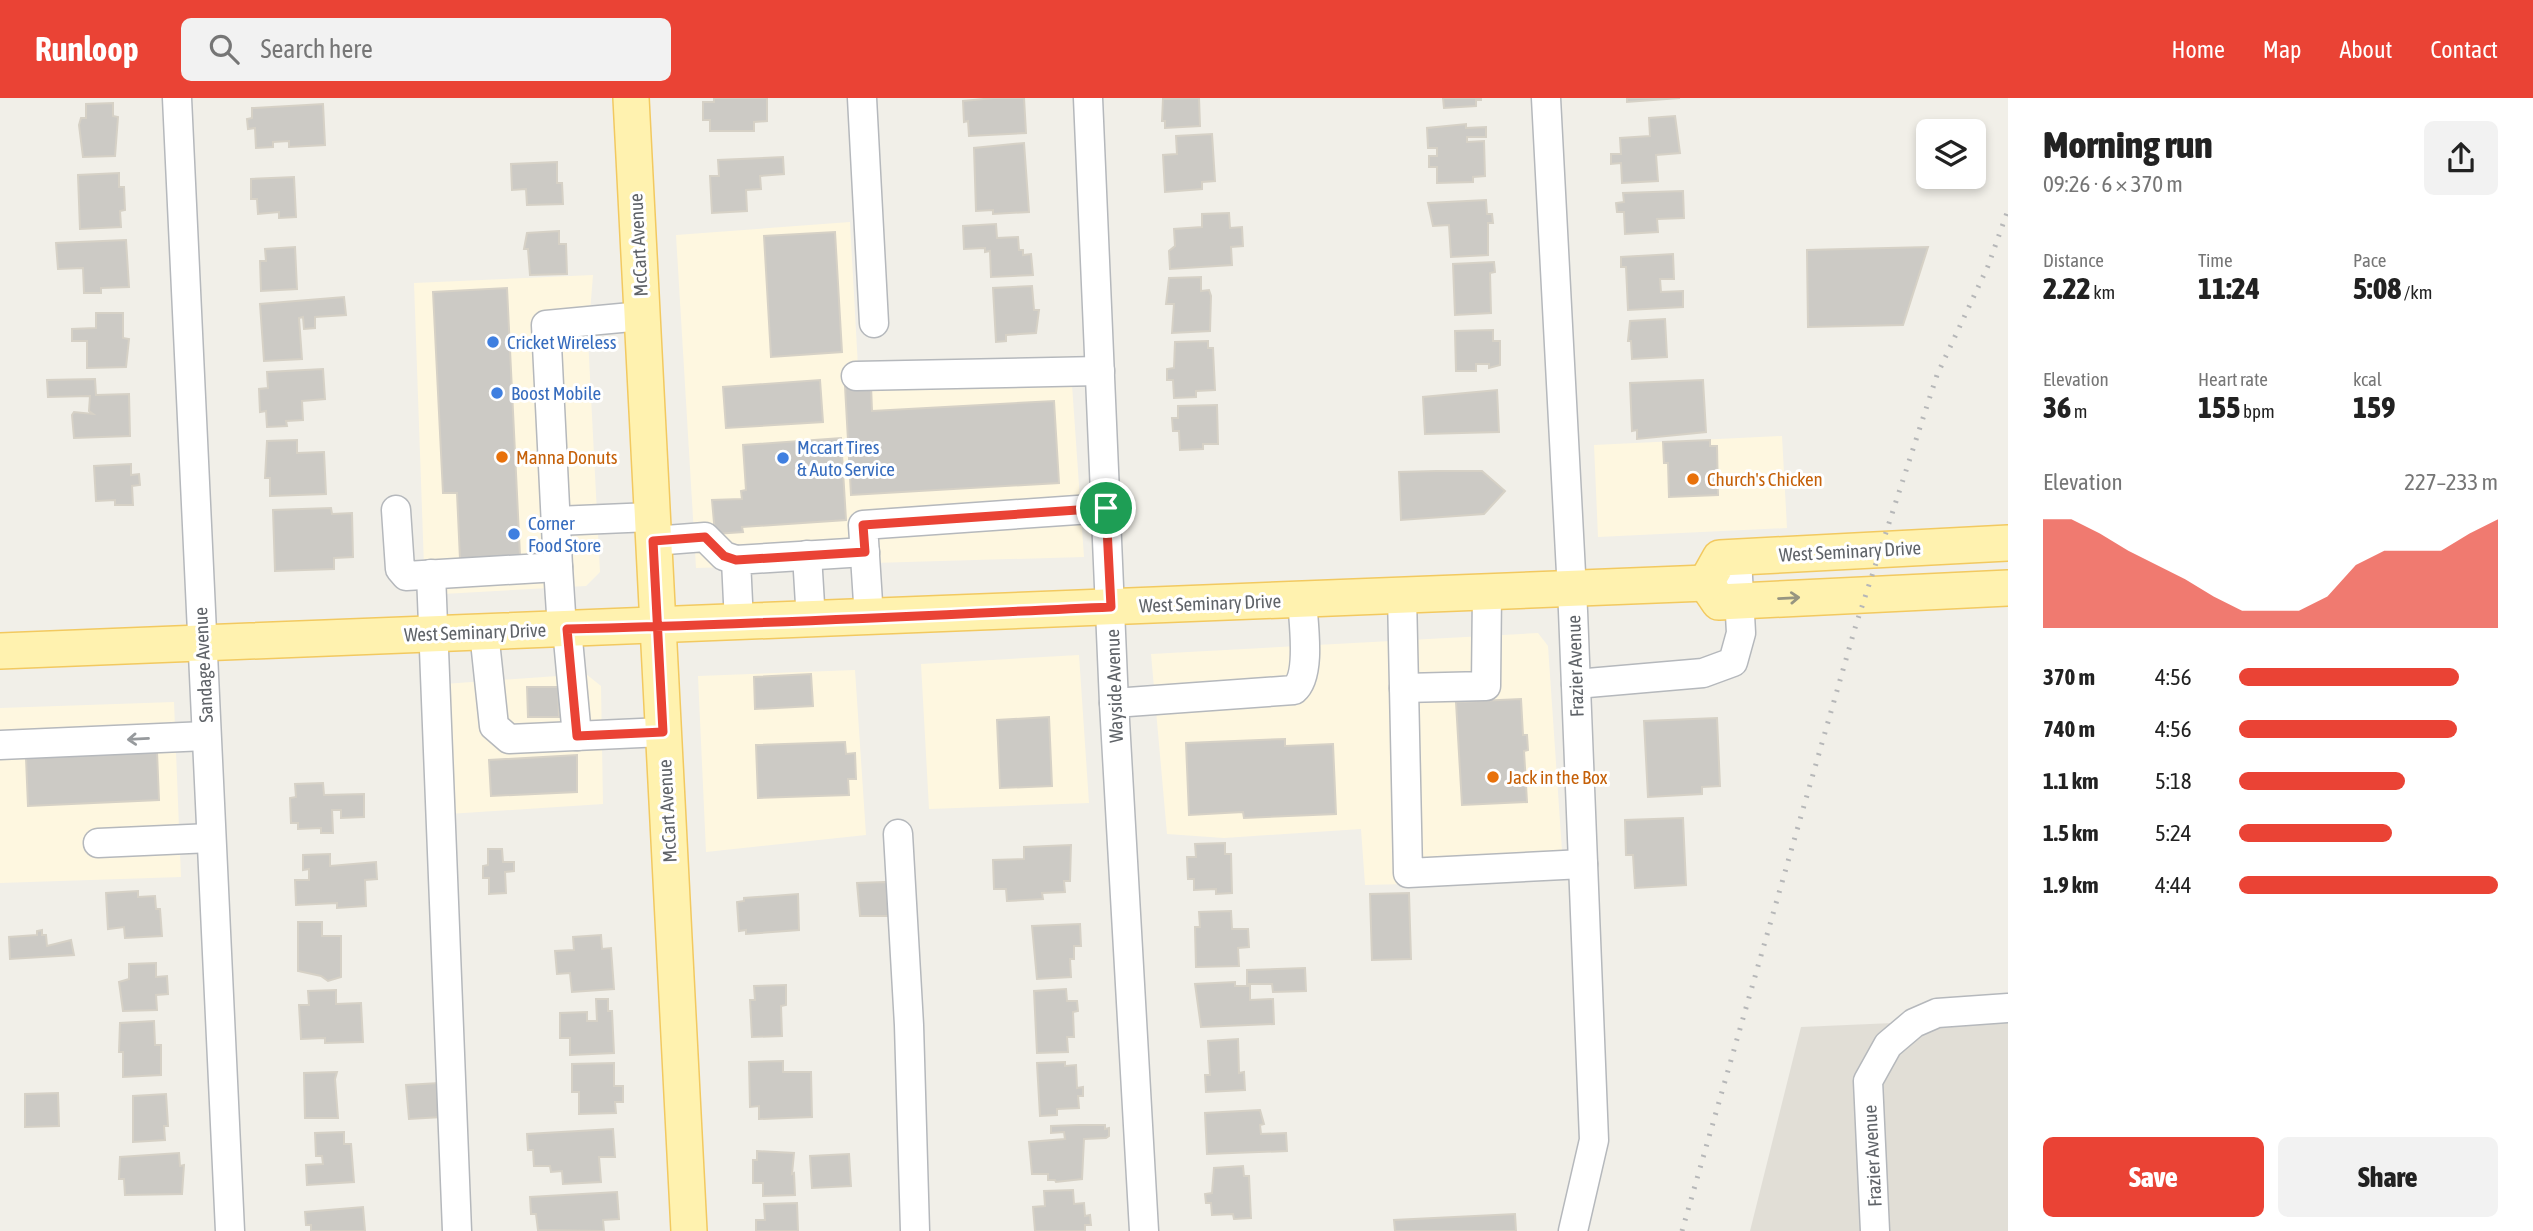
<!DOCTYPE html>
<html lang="en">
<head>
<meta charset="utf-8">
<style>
  :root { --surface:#fff; --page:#f2f2f2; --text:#222; --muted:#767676; --accent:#ea4335 }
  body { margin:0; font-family:"Asap Condensed",sans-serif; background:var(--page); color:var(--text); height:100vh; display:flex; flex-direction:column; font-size:26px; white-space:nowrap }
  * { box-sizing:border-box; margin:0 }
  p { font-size:23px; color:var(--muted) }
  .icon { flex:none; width:38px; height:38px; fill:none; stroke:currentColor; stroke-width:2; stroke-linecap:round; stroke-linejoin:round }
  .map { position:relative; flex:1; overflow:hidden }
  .details { display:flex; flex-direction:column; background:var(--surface); width:525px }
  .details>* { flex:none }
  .buttons { position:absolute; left:1916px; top:21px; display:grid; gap:14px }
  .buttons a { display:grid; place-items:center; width:70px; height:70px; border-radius:10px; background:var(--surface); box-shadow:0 4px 10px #0003; font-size:35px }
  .pin { position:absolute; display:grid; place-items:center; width:60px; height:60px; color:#fff; margin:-30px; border:4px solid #fff; border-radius:50%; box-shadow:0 2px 7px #0007 }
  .round { display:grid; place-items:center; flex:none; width:74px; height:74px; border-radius:10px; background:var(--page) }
  .headline { display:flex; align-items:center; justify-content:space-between; height:119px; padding:0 35px }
  h1 { font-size:38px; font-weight:800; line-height:52px }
  .figures { display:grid; grid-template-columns:repeat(3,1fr); gap:10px; height:119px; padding:7px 35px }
  .figures div { display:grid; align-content:center }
  .figures b { font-size:30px; font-weight:800 }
  .figures small { font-size:19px; font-weight:400 }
  .figures p { font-size:19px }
  .chart { height:196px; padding:14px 35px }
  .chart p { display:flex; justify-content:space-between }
  .chart svg { width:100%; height:126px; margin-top:7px; fill:var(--accent); opacity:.7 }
  .action { display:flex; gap:14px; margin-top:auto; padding:14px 35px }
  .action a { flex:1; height:80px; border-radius:10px; background:var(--accent); color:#fff; font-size:28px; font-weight:800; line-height:80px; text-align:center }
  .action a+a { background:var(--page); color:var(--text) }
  ul { padding:0 35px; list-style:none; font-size:23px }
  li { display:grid; grid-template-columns:112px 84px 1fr; align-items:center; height:52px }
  li i { height:18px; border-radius:9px; background:var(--accent) }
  header { display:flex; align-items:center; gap:42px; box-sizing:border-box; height:98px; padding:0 35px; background:var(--accent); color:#fff }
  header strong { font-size:33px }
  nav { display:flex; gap:38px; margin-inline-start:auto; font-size:24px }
  .search { width:490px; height:63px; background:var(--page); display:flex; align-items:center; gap:18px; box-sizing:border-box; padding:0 24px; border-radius:10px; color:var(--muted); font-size:26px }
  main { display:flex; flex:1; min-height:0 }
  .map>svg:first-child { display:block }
</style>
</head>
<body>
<header>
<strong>Runloop</strong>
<div class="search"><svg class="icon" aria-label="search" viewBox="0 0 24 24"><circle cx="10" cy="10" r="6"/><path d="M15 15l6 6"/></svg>Search here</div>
<nav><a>Home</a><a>Map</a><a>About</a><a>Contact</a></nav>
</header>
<main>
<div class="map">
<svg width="2008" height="1133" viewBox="0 0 2008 1133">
  <rect width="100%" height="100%" fill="#f1efe8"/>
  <g fill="#fef7e0">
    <polygon points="850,124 858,269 1070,258 1084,459 696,470 676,137"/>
    <polygon points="593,177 588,240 600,474 586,488 425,497 414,185"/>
    <polygon points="1782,338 1787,430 1598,439 1594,347"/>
    <polygon points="1538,535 1548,548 1564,782 1365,787 1361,731 1224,740 1167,736 1151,556"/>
    <polygon points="1079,557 1089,705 929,711 921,566"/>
    <polygon points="855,572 866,737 706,754 698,578"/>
    <polygon points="586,576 601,588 603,706 448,716 444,586"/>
    <polygon points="174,604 181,779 0,785 0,610"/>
  </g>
  <polygon fill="#e1ded6" points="2008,920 2008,1133 1750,1133 1801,929"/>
  <g fill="#cccac5" stroke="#d6d1c6" stroke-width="2">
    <polygon points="714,0 767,0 767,23 754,24 754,33 710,33 710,22 703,22 703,4 714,4"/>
    <polygon points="994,0 1024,0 1026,35 969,38 968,23 964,24 963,3"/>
    <polygon points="1199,0 1200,28 1165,30 1165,23 1162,23 1163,1"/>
    <polygon points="1443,0 1481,0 1481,2 1476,2 1476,8 1444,10"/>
    <polygon points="1627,0 1680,0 1627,4"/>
    <polygon points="113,5 113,18 118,19 115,58 83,59 79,27 81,20 86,20 86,6"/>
    <polygon points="323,6 325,47 289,49 289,43 273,44 273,49 256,50 255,30 248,31 247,21 252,20 252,10"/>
    <polygon points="1675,18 1680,55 1656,57 1658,83 1622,85 1621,65 1611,66 1611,56 1621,56 1620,40 1650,38 1649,20"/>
    <polygon points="1466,26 1466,30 1486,29 1486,39 1467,39 1467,44 1484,43 1485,78 1473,79 1473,84 1437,85 1437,69 1429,69 1429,58 1437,58 1437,50 1428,50 1427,30"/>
    <polygon points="1212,36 1215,83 1202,84 1202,91 1165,94 1163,57 1177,56 1176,38"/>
    <polygon points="1024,45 1029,114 993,116 993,112 976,113 974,50"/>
    <polygon points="783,59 784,76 760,78 761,91 746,92 747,113 712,115 710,78 719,78 718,62"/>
    <polygon points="557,64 557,85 562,85 563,106 527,107 526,91 512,92 511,66"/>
    <polygon points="119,75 119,89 124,89 125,112 120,113 121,129 80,131 78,77"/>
    <polygon points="294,79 296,119 279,120 279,114 258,116 257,101 251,101 251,81"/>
    <polygon points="1683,93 1684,120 1657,121 1658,134 1625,136 1624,114 1617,114 1616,105 1624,104 1623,95"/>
    <polygon points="1486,102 1487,116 1492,116 1493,125 1488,125 1488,157 1451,159 1449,127 1433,128 1428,105"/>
    <polygon points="1229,115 1230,130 1242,129 1243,148 1231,149 1232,167 1170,171 1169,153 1175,148 1174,131 1202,129 1202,116"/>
    <polygon points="996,126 997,140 1018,139 1019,152 1023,152 1023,157 1031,156 1033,177 991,179 990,153 985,154 985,150 964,151 963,128"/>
    <polygon points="559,133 559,146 566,146 567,176 530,177 528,151 524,151 527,135"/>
    <polygon points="835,134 842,254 771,259 764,138"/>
    <polygon points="126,142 129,189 101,190 101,195 84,195 83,170 58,171 56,145"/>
    <polygon points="295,149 297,191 261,193 260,163 266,163 265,151"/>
    <polygon points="1928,149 1903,227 1808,229 1807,152"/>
    <polygon points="1673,156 1674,181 1660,181 1661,194 1683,193 1683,209 1628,212 1626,169 1621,169 1621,159"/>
    <polygon points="1494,164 1495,174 1490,175 1491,215 1455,217 1453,166"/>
    <polygon points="1201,179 1201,193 1209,192 1211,198 1210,233 1172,235 1174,206 1166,206 1169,180"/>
    <polygon points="1032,188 1034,212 1039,212 1036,235 1006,237 1006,243 996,244 993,190"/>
    <polygon points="507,190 520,458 460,461 457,395 443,395 433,194"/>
    <polygon points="344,199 346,217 315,219 315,230 304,231 303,219 299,220 302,261 264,263 260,206"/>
    <polygon points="96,215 123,215 123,240 129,241 126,269 87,270 87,243 72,243 72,231 96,230"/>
    <polygon points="1665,221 1667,259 1632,261 1631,243 1628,243 1630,223"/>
    <polygon points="1493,232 1493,243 1500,243 1500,267 1489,270 1489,266 1476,266 1476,273 1456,273 1455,233"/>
    <polygon points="1208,243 1208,250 1213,250 1215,292 1196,293 1196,299 1174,300 1173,282 1167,282 1167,271 1174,270 1175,244"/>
    <polygon points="323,271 325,301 302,303 303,322 286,323 287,328 267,329 266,313 260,314 259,291 268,290 267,274"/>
    <polygon points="95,281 96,297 129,296 130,338 74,340 72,317 74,314 93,316 89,313 90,298 48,299 47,282"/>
    <polygon points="820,282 823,324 726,330 723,289"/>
    <polygon points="1703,282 1706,334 1637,341 1637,332 1632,333 1630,285"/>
    <polygon points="871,287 872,313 1054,303 1059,385 851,397 845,288"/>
    <polygon points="1497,292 1499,334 1425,336 1423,299"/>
    <polygon points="1217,307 1218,346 1203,346 1203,351 1180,352 1179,333 1173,333 1172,320 1178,320 1178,308"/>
    <polygon points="841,340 846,422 742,429 743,434 715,436 712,402 742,401 741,393 746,392 743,347"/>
    <polygon points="297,342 297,355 324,354 326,396 270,398 270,380 265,380 267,343"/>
    <polygon points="1710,342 1710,348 1717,348 1718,397 1669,399 1668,365 1664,365 1663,344"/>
    <polygon points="131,366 131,377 139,376 140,387 132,388 133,407 115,407 115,402 96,403 94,368"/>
    <polygon points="1436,373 1482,373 1505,393 1484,416 1401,422 1399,374"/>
    <polygon points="331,410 332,416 352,415 353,459 334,460 334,471 275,473 273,412"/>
    <polygon points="811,576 813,608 755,611 754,579"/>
    <polygon points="527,589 558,589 559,619 528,619"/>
    <polygon points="1521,601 1523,637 1527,637 1528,652 1524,653 1527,704 1462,707 1456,604"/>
    <polygon points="1049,619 1052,688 1000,690 997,622"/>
    <polygon points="1717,620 1720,688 1702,689 1702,696 1648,699 1644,623"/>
    <polygon points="1285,641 1285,648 1333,646 1336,716 1244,720 1243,714 1189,717 1186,645"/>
    <polygon points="845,644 846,656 855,655 856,681 848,681 849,697 758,700 756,647"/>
    <polygon points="157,654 159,702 28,708 26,660"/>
    <polygon points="577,657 577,694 491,698 489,662"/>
    <polygon points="323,685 324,697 364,696 364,719 341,720 341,712 332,712 333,735 321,735 321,730 298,731 298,725 291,725 290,700 296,699 295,686"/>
    <polygon points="1683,720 1686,787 1635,790 1633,757 1626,757 1625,722"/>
    <polygon points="1225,745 1225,756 1231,756 1232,795 1216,796 1216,791 1194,792 1194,781 1188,781 1187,759 1196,759 1195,746"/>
    <polygon points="1071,747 1070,783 1064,783 1065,794 1042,795 1043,801 1007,803 1006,791 994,791 993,762 1024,761 1024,749"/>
    <polygon points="488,751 502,751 503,764 514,764 514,773 505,774 506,795 489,796 489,780 483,780 483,768 488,767"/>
    <polygon points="330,756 330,768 376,764 377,781 365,782 366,808 337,810 337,805 296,807 295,782 309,782 309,771 303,772 303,757"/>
    <polygon points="885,784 890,785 888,818 860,818 857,785"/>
    <polygon points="138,793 138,799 155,798 156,811 160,811 162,838 125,840 124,829 108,831 106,795"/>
    <polygon points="1409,795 1411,861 1372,862 1370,796"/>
    <polygon points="798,796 799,832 746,836 746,832 739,833 737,804 744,803 744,800"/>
    <polygon points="1231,813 1232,831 1248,831 1249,849 1238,850 1239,868 1196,869 1195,829 1200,829 1199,814"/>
    <polygon points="298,824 322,824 322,838 341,838 341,879 328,883 321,878 298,873"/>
    <polygon points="1080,826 1081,848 1074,848 1074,861 1070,861 1071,879 1037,881 1032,828"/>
    <polygon points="42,832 42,837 46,837 47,848 71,842 74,857 10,861 9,839 37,837 37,833"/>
    <polygon points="601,837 602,851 611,850 614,891 572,894 570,875 557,876 555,853 574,852 573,839"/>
    <polygon points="156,865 156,879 167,878 168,896 156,897 157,912 123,913 119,884 129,881 129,866"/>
    <polygon points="1305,870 1306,893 1273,894 1272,886 1247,886 1247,872"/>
    <polygon points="1235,884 1235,888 1250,888 1250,902 1273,901 1274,926 1201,929 1195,886"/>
    <polygon points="786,887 786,907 781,908 782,938 752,939 750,902 755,902 754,888"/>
    <polygon points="1066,891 1067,903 1077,903 1078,913 1073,914 1074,939 1067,939 1068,954 1037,955 1034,893"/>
    <polygon points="336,892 336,906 361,905 363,944 325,945 325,940 301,941 299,907 309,907 308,893"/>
    <polygon points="596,901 608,901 608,913 612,913 614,955 570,957 570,940 560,940 560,915 587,914 587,923 597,923"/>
    <polygon points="154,923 155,947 161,947 161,977 123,979 123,954 119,954 120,925"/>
    <polygon points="1238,941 1239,975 1244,974 1245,992 1206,994 1205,977 1210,977 1208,943"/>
    <polygon points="783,963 783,974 811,974 812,1019 759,1021 759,1008 750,1009 749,964"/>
    <polygon points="1065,964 1065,968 1076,967 1077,990 1083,989 1083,998 1078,998 1079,1010 1057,1011 1057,1017 1040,1018 1037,965"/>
    <polygon points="614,965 614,988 623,988 623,1004 615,1004 616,1015 579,1016 579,994 572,994 572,966"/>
    <polygon points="337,974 335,981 338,1020 305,1020 304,975"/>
    <polygon points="439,985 442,1019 409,1021 406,987"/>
    <polygon points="58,995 59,1028 25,1029 25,996"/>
    <polygon points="166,996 168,1028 164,1028 165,1042 133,1044 133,998"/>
    <polygon points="1260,1012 1264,1026 1260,1027 1261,1036 1286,1035 1287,1053 1207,1056 1205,1015"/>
    <polygon points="1079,1027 1105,1027 1105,1031 1109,1030 1109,1038 1106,1040 1084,1041 1082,1081 1056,1084 1055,1082 1048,1082 1048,1076 1032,1076 1029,1044 1065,1041 1064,1034 1051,1035 1051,1028"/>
    <polygon points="613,1031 615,1059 599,1059 601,1084 563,1086 562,1073 551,1074 550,1068 534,1068 533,1052 528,1052 527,1036"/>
    <polygon points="344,1034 344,1046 351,1046 354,1084 307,1087 306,1067 323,1066 322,1058 316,1058 315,1035"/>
    <polygon points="757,1053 794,1055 792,1076 794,1075 795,1097 763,1098 763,1085 753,1085 753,1062 757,1062"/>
    <polygon points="179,1055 180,1068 184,1067 182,1096 125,1097 124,1081 119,1081 120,1059"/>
    <polygon points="849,1056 851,1088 812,1090 810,1058"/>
    <polygon points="1243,1068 1244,1078 1249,1078 1251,1120 1234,1121 1233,1116 1212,1117 1211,1105 1206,1105 1205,1096 1212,1095 1214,1070"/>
    <polygon points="1073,1092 1074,1106 1084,1105 1085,1118 1090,1117 1091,1127 1085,1127 1085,1133 1035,1133 1033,1109 1045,1108 1044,1093"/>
    <polygon points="617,1094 619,1121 603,1122 604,1133 538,1132 536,1116 531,1116 530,1099"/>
    <polygon points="797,1105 798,1133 756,1133 756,1122 765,1122 764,1106"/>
    <polygon points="363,1109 365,1133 311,1133 311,1127 306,1127 305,1114"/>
    <polygon points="1515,1116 1516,1133 1395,1133 1394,1122"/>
  </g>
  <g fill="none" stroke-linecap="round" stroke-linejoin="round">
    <defs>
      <g id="minor">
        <polyline points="177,0 230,1133"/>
        <polyline points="862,0 874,225"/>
        <polyline points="1088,0 1114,605 1144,1133"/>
        <polyline points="1546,0 1573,513 1594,1042 1573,1133"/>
        <polyline points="856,278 1100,273"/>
        <polyline points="396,412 400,471 406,478 558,469 546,227 642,218"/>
        <polyline points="556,423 651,419"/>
        <polyline points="653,443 705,439 724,458 736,462"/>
        <polyline points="807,457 811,523"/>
        <polyline points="558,469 562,531"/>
        <polyline points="431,476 457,1133"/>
        <polyline points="1402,497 1408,775 1583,766"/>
        <polyline points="869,520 863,427 1106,410"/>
        <polyline points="739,525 736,462 865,454"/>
        <polyline points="567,531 577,638"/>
        <polyline points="484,534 494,628 509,641 663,634"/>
        <polyline points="1576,586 1703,575 1733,564 1741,535 1737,460"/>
        <polyline points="1404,590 1486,588 1487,494"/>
        <path d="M1114 605 1294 592C1312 577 1303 523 1302 501"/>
        <polyline points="0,647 206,638"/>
        <polyline points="898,736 909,927 915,1133"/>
        <polyline points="98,745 211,740"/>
        <polyline points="1875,1133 1868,983 1888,947 1914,925 1937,915 2008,910"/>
      </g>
      <g id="major">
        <polyline points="631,0 689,1133"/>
        <polyline points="1706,485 1720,460 2008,445"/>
        <polyline points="1706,485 1719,504 2008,490"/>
        <polyline points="0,553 1706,485"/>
      </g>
    </defs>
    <use href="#minor" stroke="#b5b8bc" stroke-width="31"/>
    <use href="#major" stroke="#f2c960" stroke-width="38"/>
    <use href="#minor" stroke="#fff" stroke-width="28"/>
    <use href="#major" stroke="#fff2af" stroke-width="35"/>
    <polyline stroke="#b6b7b8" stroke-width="5" stroke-dasharray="2 9" stroke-linecap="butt" points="1682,1133 1855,530 1937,277 1988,168 2008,112"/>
  </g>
  <defs><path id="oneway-shaft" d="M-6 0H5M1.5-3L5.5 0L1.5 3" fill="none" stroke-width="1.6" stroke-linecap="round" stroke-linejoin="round" transform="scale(1.75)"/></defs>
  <use stroke="#979581" href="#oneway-shaft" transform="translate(1789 500) rotate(-3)"/>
  <use stroke="#979a9d" href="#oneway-shaft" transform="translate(138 641) rotate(177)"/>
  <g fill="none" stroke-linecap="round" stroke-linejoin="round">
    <defs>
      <path id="route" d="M1106 410 863 427 865 454 736 462 724 458 705 439 653 443 663 634 577 638 567 531C749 527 930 517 1111 509L1106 410"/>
    </defs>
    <use href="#route" stroke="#fff" stroke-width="14"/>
    <use href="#route" stroke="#ea4335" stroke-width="9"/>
  </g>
  <g fill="#3f7fe0" stroke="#fff" stroke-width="2.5">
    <circle cx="493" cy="244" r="7"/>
    <circle cx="497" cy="295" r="7"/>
    <circle cx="783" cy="360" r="7"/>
    <circle cx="514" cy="436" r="7"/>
  </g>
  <g fill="#e8710a" stroke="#fff" stroke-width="2.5">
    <circle cx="502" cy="359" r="7"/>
    <circle cx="1693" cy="381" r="7"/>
    <circle cx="1493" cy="679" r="7"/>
  </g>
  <g text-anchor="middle" stroke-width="6" stroke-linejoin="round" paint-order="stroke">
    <g font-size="19" fill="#5f6368" stroke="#fff">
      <text transform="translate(638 147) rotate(-93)" y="7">McCart Avenue</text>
      <text transform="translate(1850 453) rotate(-3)" y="7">West Seminary Drive</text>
      <text transform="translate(1210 505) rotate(-2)" y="7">West Seminary Drive</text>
      <text transform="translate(475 534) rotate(-2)" y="7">West Seminary Drive</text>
      <text transform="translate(203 567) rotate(-93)" y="7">Sandage Avenue</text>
      <text transform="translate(1575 568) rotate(-92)" y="7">Frazier Avenue</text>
      <text transform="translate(1114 588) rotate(-92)" y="7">Wayside Avenue</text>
      <text transform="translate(667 713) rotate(-93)" y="7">McCart Avenue</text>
      <text transform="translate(1872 1058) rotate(-93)" y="7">Frazier Avenue</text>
    </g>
    <g font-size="19" fill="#366cbe" stroke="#fff" text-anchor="start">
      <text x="507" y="251">Cricket Wireless</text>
      <text x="511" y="302">Boost Mobile</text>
      <text x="797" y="356">Mccart Tires<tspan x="797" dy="22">&amp; Auto Service</tspan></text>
      <text x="528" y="432">Corner<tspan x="528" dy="22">Food Store</tspan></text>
    </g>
    <g font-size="19" fill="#c56008" stroke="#fff" text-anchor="start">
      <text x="516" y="366">Manna Donuts</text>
      <text x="1707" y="388">Church's Chicken</text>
      <text x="1507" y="686">Jack in the Box</text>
    </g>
  </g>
</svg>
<div class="buttons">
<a><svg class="icon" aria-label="layers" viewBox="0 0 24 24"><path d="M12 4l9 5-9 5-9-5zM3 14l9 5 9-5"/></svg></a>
</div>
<div class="pin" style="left:1106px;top:410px;background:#1e9e55"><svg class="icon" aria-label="arrive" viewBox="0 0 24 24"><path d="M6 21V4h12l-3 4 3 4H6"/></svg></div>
</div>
<section class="details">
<div class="headline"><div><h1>Morning run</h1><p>09:26 · 6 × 370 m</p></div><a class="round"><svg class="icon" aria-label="share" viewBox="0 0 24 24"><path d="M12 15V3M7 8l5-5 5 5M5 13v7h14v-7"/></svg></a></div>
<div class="figures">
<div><p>Distance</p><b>2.22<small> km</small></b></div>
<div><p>Time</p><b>11:24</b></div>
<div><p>Pace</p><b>5:08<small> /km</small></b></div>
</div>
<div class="figures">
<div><p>Elevation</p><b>36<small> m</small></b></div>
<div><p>Heart rate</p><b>155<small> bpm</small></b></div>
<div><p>kcal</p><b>159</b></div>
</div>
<div class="chart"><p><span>Elevation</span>227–233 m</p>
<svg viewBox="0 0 160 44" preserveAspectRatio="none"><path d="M0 44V6L10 6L20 11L30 17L40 22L50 27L60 33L70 38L80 38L90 38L100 33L110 22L120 17L130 17L140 17L150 11L160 6V44z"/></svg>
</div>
<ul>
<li><b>370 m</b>4:56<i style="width:85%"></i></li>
<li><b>740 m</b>4:56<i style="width:84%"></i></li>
<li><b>1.1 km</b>5:18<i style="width:64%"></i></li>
<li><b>1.5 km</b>5:24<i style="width:59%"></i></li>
<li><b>1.9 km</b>4:44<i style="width:100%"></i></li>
</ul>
<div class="action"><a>Save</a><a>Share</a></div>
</section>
</main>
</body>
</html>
